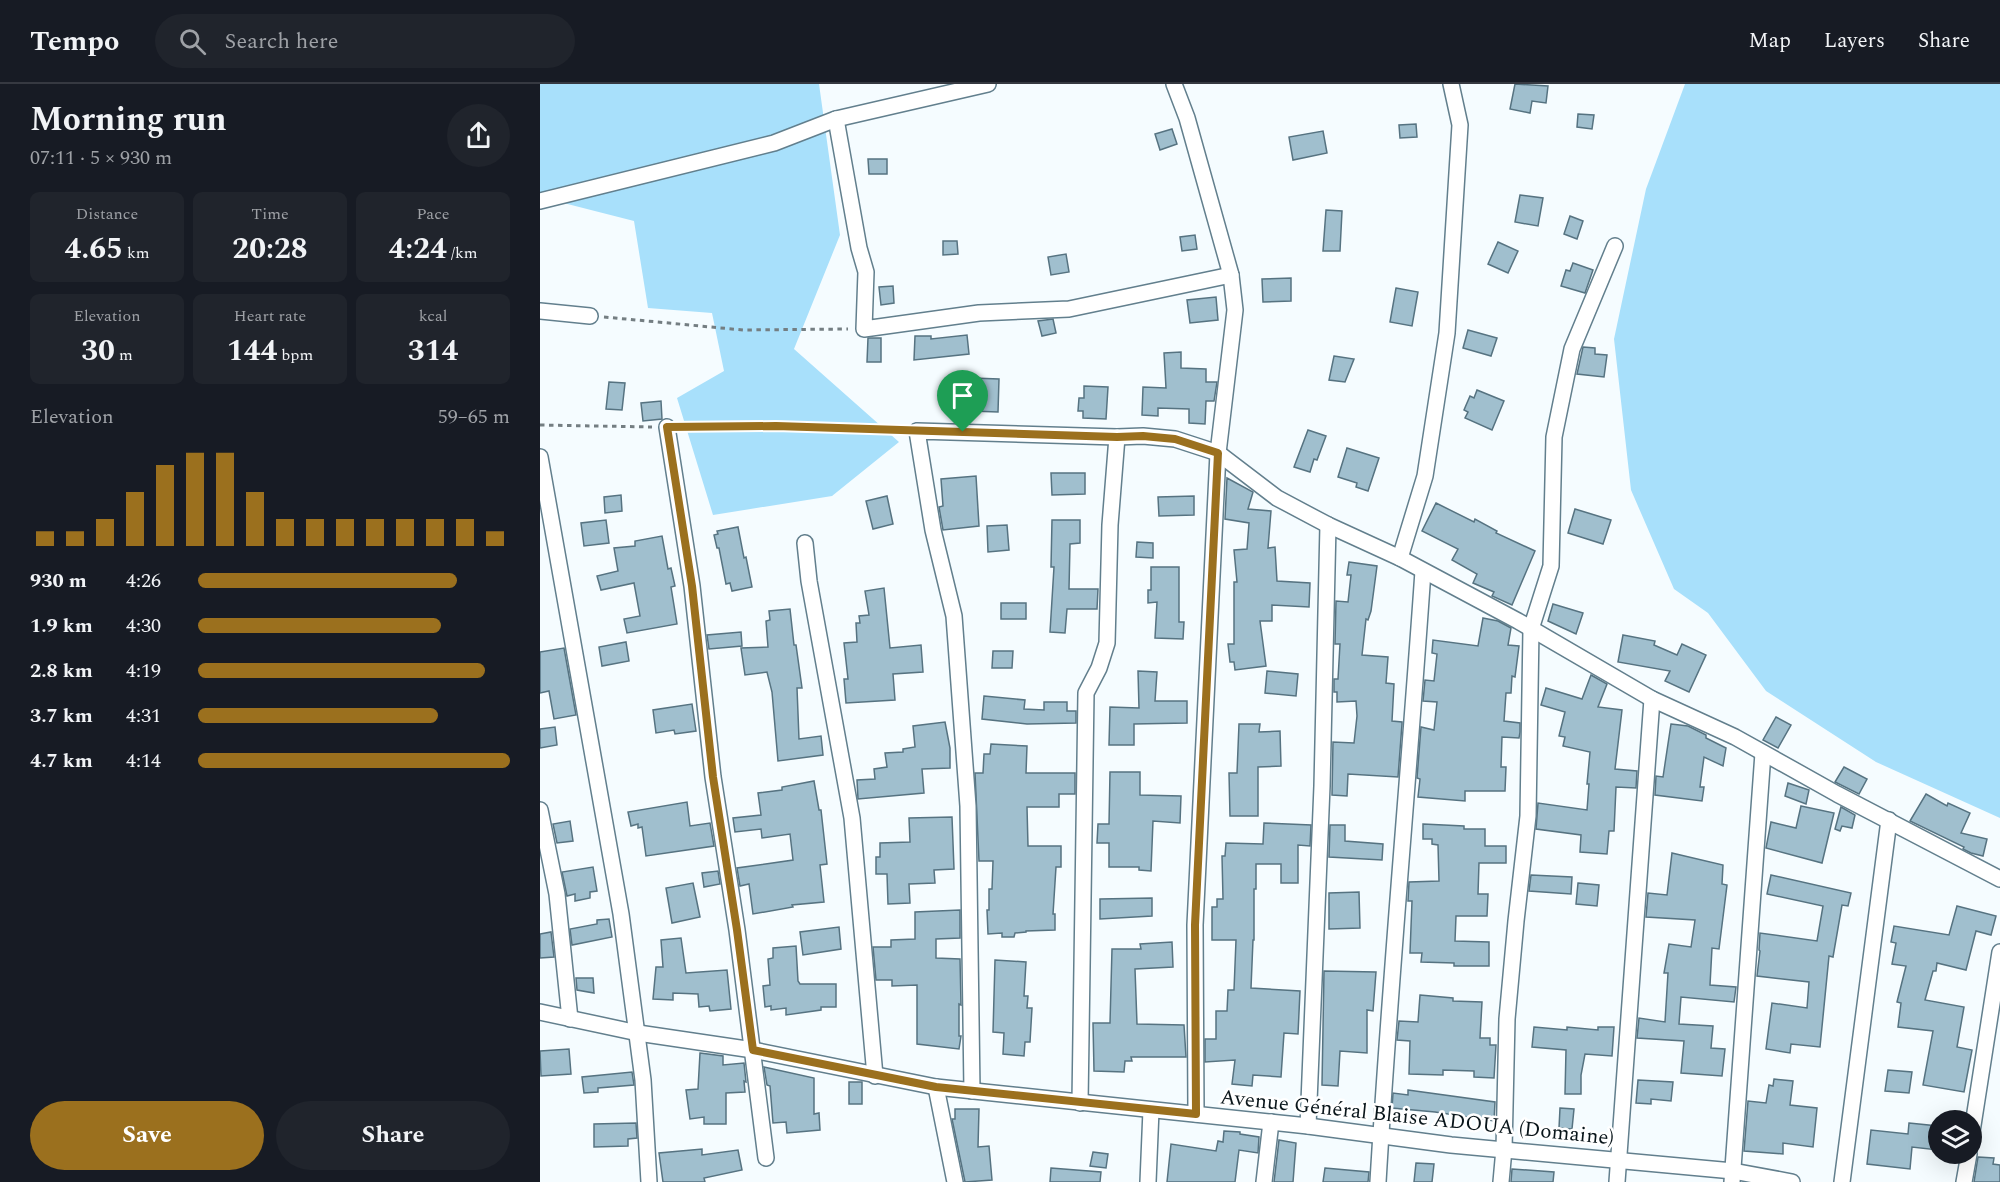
<!DOCTYPE html>
<html lang="en">
<head>
<meta charset="utf-8">
<style>
  :root { --surface:#171b24; --page:#20242c; --text:#f1f3f6; --muted:#9ea1a6; --line:#363941; --accent:#9b701e }
  body { margin:0; font-family:Spectral,serif; background:var(--page); color:var(--text); height:100vh; display:flex; flex-direction:column; font-size:22px; white-space:nowrap }
  * { box-sizing:border-box; margin:0 }
  p { font-size:20px; color:var(--muted) }
  .icon { flex:none; width:33px; height:33px; fill:none; stroke:currentColor; stroke-width:2; stroke-linecap:round; stroke-linejoin:round }
  .map { position:relative; flex:1; overflow:hidden }
  .side { display:flex; flex-direction:column; background:var(--surface); width:540px }
  .side>* { flex:none }
  .tools { position:absolute; left:1388px; top:1026px; display:grid; gap:12px }
  .tools a { display:grid; place-items:center; width:54px; height:54px; border-radius:50%; background:var(--surface); box-shadow:0 6px 24px #0002; font-size:30px }
  .pin { position:absolute; display:grid; place-items:center; width:51px; height:51px; color:#fff; margin:-62px -26px; border-radius:50% 50% 50% 0; rotate:-45deg; box-shadow:0 0 6px #0007 }
  .pin .icon { rotate:45deg }
  .round { display:grid; place-items:center; flex:none; width:63px; height:63px; border-radius:32px; background:var(--page) }
  .headline { display:flex; align-items:center; justify-content:space-between; height:102px; padding:0 30px }
  h1 { font-size:33px; font-weight:700; line-height:45px }
  .metrics { display:grid; grid-template-columns:repeat(3,1fr); gap:9px; height:102px; padding:6px 30px }
  .metrics div { display:grid; align-content:center; border-radius:9px; background:var(--page); text-align:center }
  .metrics b { font-size:30px; font-weight:700 }
  .metrics small { font-size:16px; font-weight:400 }
  .metrics p { font-size:16px }
  .chart { height:168px; padding:12px 30px }
  .chart p { display:flex; justify-content:space-between }
  .chart svg { width:100%; height:108px; margin-top:6px; stroke:var(--accent); stroke-width:6 }
  .cta { display:flex; gap:12px; margin-top:auto; padding:12px 30px }
  .cta a { flex:1; height:69px; border-radius:36px; background:var(--accent); color:#fff; font-size:24px; font-weight:700; line-height:69px; text-align:center }
  .cta a+a { background:var(--page); color:var(--text) }
  ul { padding:0 30px; list-style:none; font-size:20px }
  li { display:grid; grid-template-columns:96px 72px 1fr; align-items:center; height:45px }
  li i { height:15px; border-radius:8px; background:var(--accent) }
  header { display:flex; align-items:center; gap:36px; box-sizing:border-box; height:84px; padding:0 30px; background:var(--surface); border-bottom:2px solid var(--line) }
  header strong { font-size:28px }
  nav { display:flex; gap:33px; margin-inline-start:auto; font-size:21px }
  .search { width:420px; height:54px; background:var(--page); display:flex; align-items:center; gap:15px; box-sizing:border-box; padding:0 21px; border-radius:33px; color:var(--muted); font-size:22px }
  main { display:flex; flex:1; min-height:0 }
  .map>svg:first-child { display:block }
</style>
</head>
<body>
<header>
<strong>Tempo</strong>
<div class="search"><svg class="icon" aria-label="search" viewBox="0 0 24 24"><circle cx="10" cy="10" r="6"/><path d="M15 15l6 6"/></svg>Search here</div>
<nav><a>Map</a><a>Layers</a><a>Share</a></nav>
</header>
<main>
<section class="side">
<div class="headline"><div><h1>Morning run</h1><p>07:11 · 5 × 930 m</p></div><a class="round"><svg class="icon" aria-label="share" viewBox="0 0 24 24"><path d="M12 15V3M7 8l5-5 5 5M5 13v7h14v-7"/></svg></a></div>
<div class="metrics">
<div><p>Distance</p><b>4.65<small> km</small></b></div>
<div><p>Time</p><b>20:28</b></div>
<div><p>Pace</p><b>4:24<small> /km</small></b></div>
</div>
<div class="metrics">
<div><p>Elevation</p><b>30<small> m</small></b></div>
<div><p>Heart rate</p><b>144<small> bpm</small></b></div>
<div><p>kcal</p><b>314</b></div>
</div>
<div class="chart"><p><span>Elevation</span>59–65 m</p>
<svg viewBox="0 0 160 44" preserveAspectRatio="none"><path d="M5 44V38M15 44V38M25 44V33M35 44V22M45 44V11M55 44V6M65 44V6M75 44V22M85 44V33M95 44V33M105 44V33M115 44V33M125 44V33M135 44V33M145 44V33M155 44V38"/></svg>
</div>
<ul>
<li><b>930 m</b>4:26<i style="width:83%"></i></li>
<li><b>1.9 km</b>4:30<i style="width:78%"></i></li>
<li><b>2.8 km</b>4:19<i style="width:92%"></i></li>
<li><b>3.7 km</b>4:31<i style="width:77%"></i></li>
<li><b>4.7 km</b>4:14<i style="width:100%"></i></li>
</ul>
<div class="cta"><a>Save</a><a>Share</a></div>
</section>
<div class="map">
<svg width="1460" height="1098" viewBox="0 0 1460 1098">
  <rect width="100%" height="100%" fill="#f5fcff"/>
  <g fill="#a8e0fb">
    <polygon points="0,0 279,0 300,151 254,265 359,358 292,412 173,431 137,314 184,287 172,229 108,224 94,137 0,113"/>
    <polygon points="1145,0 1460,0 1460,734 1336,678 1226,607 1168,529 1134,505 1091,406 1074,255 1106,105"/>
  </g>
  <g fill="#a0bfce" stroke="#567381" stroke-width="1.5">
    <polygon points="975,0 1008,2 1006,19 992,17 990,29 970,25"/>
    <polygon points="1038,30 1054,31 1052,45 1037,43"/>
    <polygon points="876,40 877,53 860,54 859,41"/>
    <polygon points="632,45 637,60 620,66 615,50"/>
    <polygon points="783,47 787,69 753,76 749,53"/>
    <polygon points="328,75 347,75 347,90 329,90"/>
    <polygon points="980,111 1003,114 998,142 975,138"/>
    <polygon points="786,126 802,127 800,167 783,167"/>
    <polygon points="1030,132 1043,137 1037,155 1024,150"/>
    <polygon points="655,151 657,165 642,167 640,153"/>
    <polygon points="403,157 417,157 418,170 403,171"/>
    <polygon points="958,158 978,167 968,189 948,180"/>
    <polygon points="526,170 529,188 511,191 508,173"/>
    <polygon points="1033,179 1053,186 1045,209 1021,202 1026,186 1030,187"/>
    <polygon points="751,194 751,217 723,218 722,195"/>
    <polygon points="353,202 354,219 341,221 339,203"/>
    <polygon points="856,204 878,208 872,242 850,238"/>
    <polygon points="676,213 678,236 650,239 647,216"/>
    <polygon points="513,235 516,249 502,252 498,237"/>
    <polygon points="928,246 957,254 951,272 923,264"/>
    <polygon points="427,251 429,270 374,276 375,252 391,252 391,255"/>
    <polygon points="328,254 341,254 341,278 327,278"/>
    <polygon points="1043,263 1055,264 1055,270 1067,271 1064,293 1037,290"/>
    <polygon points="641,268 641,284 666,285 666,298 677,298 674,317 666,317 665,340 649,339 649,325 618,324 618,332 602,331 603,303 626,304 624,269"/>
    <polygon points="794,272 814,275 805,298 789,296"/>
    <polygon points="432,294 459,295 458,328 431,327 431,319 425,320 425,302 431,302"/>
    <polygon points="69,298 85,299 82,326 66,325"/>
    <polygon points="544,302 568,303 566,335 543,334 543,327 538,327 539,314 544,314"/>
    <polygon points="937,306 964,317 952,346 925,334 928,328 924,326 930,312 934,314"/>
    <polygon points="121,317 122,335 103,337 101,319"/>
    <polygon points="768,346 786,352 777,376 774,375 770,388 754,383"/>
    <polygon points="807,364 839,374 828,407 816,403 817,399 798,393"/>
    <polygon points="511,389 545,389 545,410 512,411"/>
    <polygon points="436,392 439,442 403,446 399,423 403,422 401,395"/>
    <polygon points="687,394 713,408 708,425 731,427 728,464 735,463 737,497 770,499 769,523 732,521 732,537 720,537 726,582 695,586 694,578 690,578 688,560 694,560 694,498 697,498 694,466 707,465 709,439 685,435"/>
    <polygon points="81,411 82,427 65,429 64,413"/>
    <polygon points="347,412 353,440 333,445 326,417"/>
    <polygon points="654,412 654,431 619,432 618,413"/>
    <polygon points="896,419 934,438 935,435 957,447 956,449 995,467 972,521 952,512 954,508 933,499 937,490 912,476 918,465 882,447"/>
    <polygon points="1035,425 1071,436 1063,460 1028,449"/>
    <polygon points="66,436 69,459 44,462 41,439"/>
    <polygon points="512,436 540,436 540,459 530,460 529,505 558,505 557,525 527,525 525,549 510,548 514,483 511,483"/>
    <polygon points="467,441 469,466 448,468 447,442"/>
    <polygon points="198,443 204,474 206,473 212,503 192,507 190,499 186,500 179,464 177,464 174,451 178,450 177,447"/>
    <polygon points="122,452 128,485 131,484 135,502 131,503 137,540 87,549 84,535 100,532 94,499 61,506 57,492 78,487 74,464 95,462 95,457"/>
    <polygon points="597,458 613,459 613,474 596,473"/>
    <polygon points="809,478 837,482 831,527 828,536 826,535 822,571 848,573 846,599 854,600 852,637 862,638 862,640 858,693 808,690 807,712 792,711 793,658 814,659 817,632 816,617 797,618 797,608 794,608 794,595 798,595 800,560 795,560 796,517 808,518 811,491 807,491"/>
    <polygon points="611,483 639,483 639,538 644,538 643,555 615,554 617,518 608,519 608,506 611,506"/>
    <polygon points="344,504 350,564 381,561 383,588 353,590 355,616 306,619 304,595 308,595 304,559 317,558 316,539 320,539 319,532 329,531 325,507"/>
    <rect x="461" y="519" width="25" height="16"/>
    <polygon points="1013,520 1043,529 1036,550 1008,537"/>
    <polygon points="250,525 254,561 256,561 262,604 257,604 259,655 281,652 283,671 238,677 232,608 227,588 205,591 201,564 228,563 226,537 230,536 229,527"/>
    <polygon points="943,534 958,537 971,544 968,561 979,562 975,593 972,592 971,609 966,609 964,637 980,639 980,648 979,654 962,653 961,683 966,683 965,707 925,707 925,717 878,713 880,695 877,694 881,643 894,646 897,618 883,617 885,596 894,597 897,570 892,569 893,556 938,562"/>
    <polygon points="201,548 202,562 169,565 167,551"/>
    <polygon points="1083,551 1115,557 1114,561 1137,571 1142,560 1166,571 1149,608 1125,597 1130,587 1078,578"/>
    <polygon points="86,558 89,577 62,582 59,563"/>
    <polygon points="24,564 36,631 14,635 9,607 0,609 0,568"/>
    <polygon points="453,567 473,567 472,584 452,584"/>
    <polygon points="598,587 617,588 615,617 647,617 647,639 594,640 594,661 569,661 570,623 599,624"/>
    <polygon points="727,587 758,590 756,612 725,609"/>
    <polygon points="1051,591 1067,600 1058,623 1082,626 1075,685 1097,687 1096,704 1076,703 1074,747 1069,747 1067,770 1040,768 1041,751 996,745 998,719 1047,726 1049,700 1047,700 1050,668 1023,662 1025,653 1019,652 1025,628 1001,621 1006,604 1042,615"/>
    <polygon points="444,612 485,616 484,625 504,626 504,618 527,618 527,627 536,627 536,639 487,640 442,635"/>
    <polygon points="152,620 156,647 135,650 134,646 116,649 113,626"/>
    <polygon points="1236,633 1251,641 1238,664 1223,656"/>
    <polygon points="405,638 410,664 410,684 382,685 384,709 318,715 317,696 335,695 334,685 347,683 345,669 363,668 363,665 375,663 373,642"/>
    <polygon points="699,640 720,640 719,648 740,647 741,682 718,683 718,732 690,732 689,689 697,689"/>
    <polygon points="1131,640 1148,642 1166,651 1166,654 1186,664 1183,682 1164,673 1160,703 1164,703 1162,717 1115,711 1116,692 1123,693"/>
    <polygon points="15,643 17,661 0,664 0,645"/>
    <polygon points="451,660 487,662 486,689 535,689 535,710 519,710 519,723 487,723 488,762 521,762 521,783 516,783 513,830 515,830 515,846 486,847 486,848 475,849 474,853 462,853 462,849 448,850 447,826 449,826 449,805 452,805 453,777 439,777 435,689 443,689 444,670 450,670"/>
    <polygon points="1304,683 1327,695 1319,710 1295,698"/>
    <polygon points="570,688 600,688 600,711 641,712 640,739 613,737 611,787 599,786 599,783 569,783 569,759 557,759 558,740 569,740"/>
    <polygon points="274,697 279,726 281,726 287,780 280,781 284,818 252,821 253,823 213,830 209,800 200,802 197,784 253,776 250,750 222,754 221,745 195,748 193,734 221,731 218,709 242,706 242,703"/>
    <polygon points="1248,699 1269,706 1266,720 1245,712"/>
    <polygon points="1386,710 1407,722 1408,719 1430,729 1421,749 1447,755 1443,772 1431,769 1423,765 1424,763 1370,737"/>
    <polygon points="147,718 150,742 170,739 174,762 106,772 102,743 98,744 98,740 91,742 88,728"/>
    <polygon points="1261,722 1294,729 1282,779 1226,764 1231,738 1256,744"/>
    <polygon points="1301,723 1315,731 1312,744 1302,742 1300,747 1295,745"/>
    <polygon points="412,733 414,785 394,786 395,799 369,800 370,819 348,820 347,790 336,790 336,773 340,773 340,759 370,758 369,734"/>
    <polygon points="30,737 33,757 17,759 13,740"/>
    <polygon points="724,739 771,741 770,762 758,761 758,799 741,799 741,780 716,780 716,805 714,805 714,856 713,856 711,904 760,907 758,950 744,949 741,993 713,991 712,1002 692,1000 695,976 665,978 665,955 676,955 676,927 687,927 688,906 694,906 696,856 672,856 672,823 677,823 677,815 683,815 682,772 685,772 686,759 723,760"/>
    <polygon points="883,740 924,742 924,745 945,745 945,762 966,762 966,779 939,779 938,810 948,810 947,832 916,832 915,857 949,858 949,882 914,882 914,879 881,878 882,869 870,869 872,817 868,817 869,798 899,797 898,761 892,760 892,755 883,755"/>
    <polygon points="790,741 805,741 805,757 843,760 842,776 789,773"/>
    <polygon points="1132,769 1183,781 1182,800 1187,801 1179,865 1172,864 1170,901 1196,903 1194,918 1141,913 1139,940 1173,942 1171,964 1185,965 1182,992 1141,989 1144,957 1097,954 1099,934 1125,938 1128,889 1124,889 1129,860 1151,863 1155,836 1106,833 1108,809 1127,811"/>
    <polygon points="53,783 57,807 50,808 50,814 35,817 35,810 27,812 22,788"/>
    <polygon points="178,787 180,800 164,803 162,789"/>
    <polygon points="991,791 1032,793 1031,810 989,807"/>
    <polygon points="1231,791 1311,809 1308,822 1302,821 1293,873 1289,872 1280,963 1251,960 1250,969 1226,965 1232,919 1267,924 1269,898 1217,892 1220,867 1219,866 1220,849 1277,857 1283,822 1227,810"/>
    <polygon points="153,799 160,833 132,839 126,804"/>
    <polygon points="1038,799 1059,801 1057,822 1036,820"/>
    <polygon points="819,808 820,844 789,845 789,809"/>
    <polygon points="612,814 612,832 560,835 560,815"/>
    <polygon points="1417,822 1456,832 1451,851 1436,847 1426,886 1397,879 1396,887 1393,887 1385,916 1424,923 1417,963 1432,966 1424,1008 1383,1001 1393,947 1358,943 1361,919 1357,918 1366,882 1352,880 1356,859 1351,858 1354,842 1409,851"/>
    <polygon points="420,826 420,854 396,855 396,874 420,875 421,921 419,920 419,952 421,952 419,965 377,960 377,901 352,902 352,896 336,896 333,863 351,863 351,856 375,855 375,828"/>
    <polygon points="69,835 72,853 32,861 30,845 57,840 57,836"/>
    <polygon points="299,843 301,865 263,871 260,848"/>
    <polygon points="11,848 14,873 0,874 0,850"/>
    <polygon points="141,854 146,889 187,886 191,925 170,927 169,922 159,923 158,910 133,909 133,916 113,915 116,883 123,883 121,856"/>
    <polygon points="632,858 633,883 595,885 597,940 644,941 646,973 591,973 592,977 585,977 584,988 554,987 553,939 570,939 572,865 601,865 600,860"/>
    <polygon points="256,862 258,897 260,900 296,900 296,923 281,923 281,926 246,931 246,924 231,926 231,922 225,923 223,902 230,901 228,875 233,874 233,864"/>
    <polygon points="455,876 486,878 484,912 488,912 487,924 492,924 490,958 485,958 484,972 463,970 464,949 453,948"/>
    <polygon points="784,887 836,888 833,927 827,926 827,969 800,967 798,1002 782,1001"/>
    <polygon points="36,894 53,894 54,909 37,906"/>
    <polygon points="880,911 913,914 913,917 942,918 940,954 950,954 950,961 956,961 954,994 934,993 934,987 903,986 903,991 869,990 870,957 857,956 859,937 878,938"/>
    <polygon points="994,943 1027,946 1027,943 1058,946 1058,943 1074,943 1072,972 1045,970 1041,991 1041,1010 1025,1010 1026,966 992,963"/>
    <polygon points="29,965 31,990 1,992 0,967"/>
    <polygon points="160,969 183,972 183,981 204,979 206,998 204,997 205,1008 186,1009 186,1040 164,1040 164,1033 150,1035 146,1006 158,1005"/>
    <polygon points="224,983 274,994 274,1030 279,1029 280,1046 247,1049 246,1038 233,1039 230,1002 227,1001"/>
    <polygon points="1348,986 1372,988 1369,1009 1345,1007"/>
    <polygon points="92,988 94,1001 58,1004 58,1008 44,1009 42,993"/>
    <polygon points="1234,995 1253,997 1250,1021 1277,1024 1273,1063 1243,1059 1243,1070 1204,1067 1208,1017 1226,1019 1229,1001 1233,1002"/>
    <polygon points="1098,996 1133,998 1131,1017 1111,1015 1111,1020 1096,1019"/>
    <rect x="309" y="998" width="13" height="22"/>
    <polygon points="868,1006 955,1018 954,1037 895,1028 852,1024 853,1009 868,1011"/>
    <polygon points="1020,1024 1034,1025 1032,1045 1019,1044"/>
    <polygon points="415,1025 439,1025 438,1063 449,1062 452,1096 425,1098 412,1035 415,1035"/>
    <polygon points="96,1039 97,1054 88,1055 88,1062 54,1063 54,1040"/>
    <polygon points="1369,1039 1398,1042 1398,1066 1372,1063 1370,1085 1327,1080 1331,1046 1368,1050"/>
    <polygon points="684,1047 700,1048 700,1050 719,1053 718,1069 699,1066 695,1098 627,1098 631,1060 676,1067 678,1057 683,1058"/>
    <polygon points="739,1056 756,1059 753,1098 734,1098"/>
    <polygon points="162,1065 162,1071 198,1066 202,1086 164,1094 165,1098 123,1098 119,1069"/>
    <polygon points="553,1068 568,1070 566,1084 550,1082"/>
    <polygon points="1438,1073 1454,1074 1453,1080 1460,1081 1460,1098 1434,1098"/>
    <polygon points="876,1079 894,1080 892,1098 874,1098"/>
    <polygon points="511,1084 561,1088 560,1098 510,1098"/>
    <polygon points="785,1084 829,1088 828,1098 783,1098"/>
    <polygon points="972,1085 1014,1088 1013,1098 971,1098"/>
  </g>
  <g fill="none" stroke-linecap="round" stroke-linejoin="round">
    <defs>
      <g id="street">
        <polyline points="634,0 647,34 691,191 695,226 678,369 655,841 656,1030"/>
        <polyline points="296,35 319,164 326,188 324,245 439,229 529,225 691,191"/>
        <polyline points="0,117 234,59 296,35 448,0"/>
        <polyline points="0,227 50,232"/>
        <polyline points="127,343 152,502 173,693 197,846 226,1074"/>
        <polyline points="0,373 81,830 103,996 109,1098"/>
        <polyline points="265,459 269,497 312,734 335,992"/>
        <polyline points="860,474 885,392 907,249 920,41 911,0"/>
        <polyline points="0,726 17,810 30,935"/>
        <polyline points="0,928 98,949 213,966 396,1003 768,1042 911,1061 1193,1087 1252,1098"/>
        <polyline points="396,1003 415,1098"/>
        <polyline points="432,1007 428,722 414,532 393,446 377,347 577,353 603,352 635,355 678,369 737,414 788,441 860,474 978,537 1112,615 1195,653 1297,710 1460,795"/>
        <polyline points="540,1019 546,609 559,584 567,559 570,441 577,353"/>
        <polyline points="768,1042 782,702 788,441"/>
        <polyline points="1431,1054 1460,868"/>
        <polyline points="608,1098 611,1026"/>
        <polyline points="724,1098 731,1038"/>
        <path d="M838 1098C850 894 869 691 883 487"/>
        <polyline points="961,1098 964,1065 967,935 976,837 988,732 991,545 1011,482 1014,353 1032,265 1075,162"/>
        <polyline points="1077,1098 1112,615"/>
        <polyline points="1192,1098 1223,669"/>
        <polyline points="1302,1098 1349,736"/>
        <polyline points="1424,1098 1429,1070"/>
      </g>
    </defs>
    <use href="#street" stroke="#627f8d" stroke-width="18"/>
    <g stroke="#747e82" stroke-width="3" stroke-dasharray="4.5 4.5" stroke-linecap="butt">
      <polyline points="64,233 203,246 308,245"/>
      <polyline points="0,341 112,343"/>
      <polyline points="143,343 236,342 364,346"/>
    </g>
    <use href="#street" stroke="#fff" stroke-width="15"/>
  </g>
  <g fill="none" stroke-linecap="round" stroke-linejoin="round">
    <defs>
      <polygon id="route" points="236,342 577,353 603,352 635,355 678,369 655,841 656,1030 396,1003 213,966 197,846 173,693 152,502 127,343"/>
    </defs>
    <use href="#route" stroke="#fff" stroke-width="12"/>
    <use href="#route" stroke="#9b701e" stroke-width="8"/>
  </g>
  <g text-anchor="middle" stroke-width="5" stroke-linejoin="round" paint-order="stroke">
    <g font-size="21" fill="#09151a" stroke="#fff">
      <text transform="translate(877 1033) rotate(6)" y="7">Avenue Général Blaise ADOUA (Domaine)</text>
    </g>
  </g>
</svg>
<div class="tools">
<a><svg class="icon" aria-label="layers" viewBox="0 0 24 24"><path d="M12 4l9 5-9 5-9-5zM3 14l9 5 9-5"/></svg></a>
</div>
<div class="pin" style="left:423px;top:348px;background:#1e9e55"><svg class="icon" aria-label="arrive" viewBox="0 0 24 24"><path d="M6 21V4h12l-3 4 3 4H6"/></svg></div>
</div>
</main>
</body>
</html>
